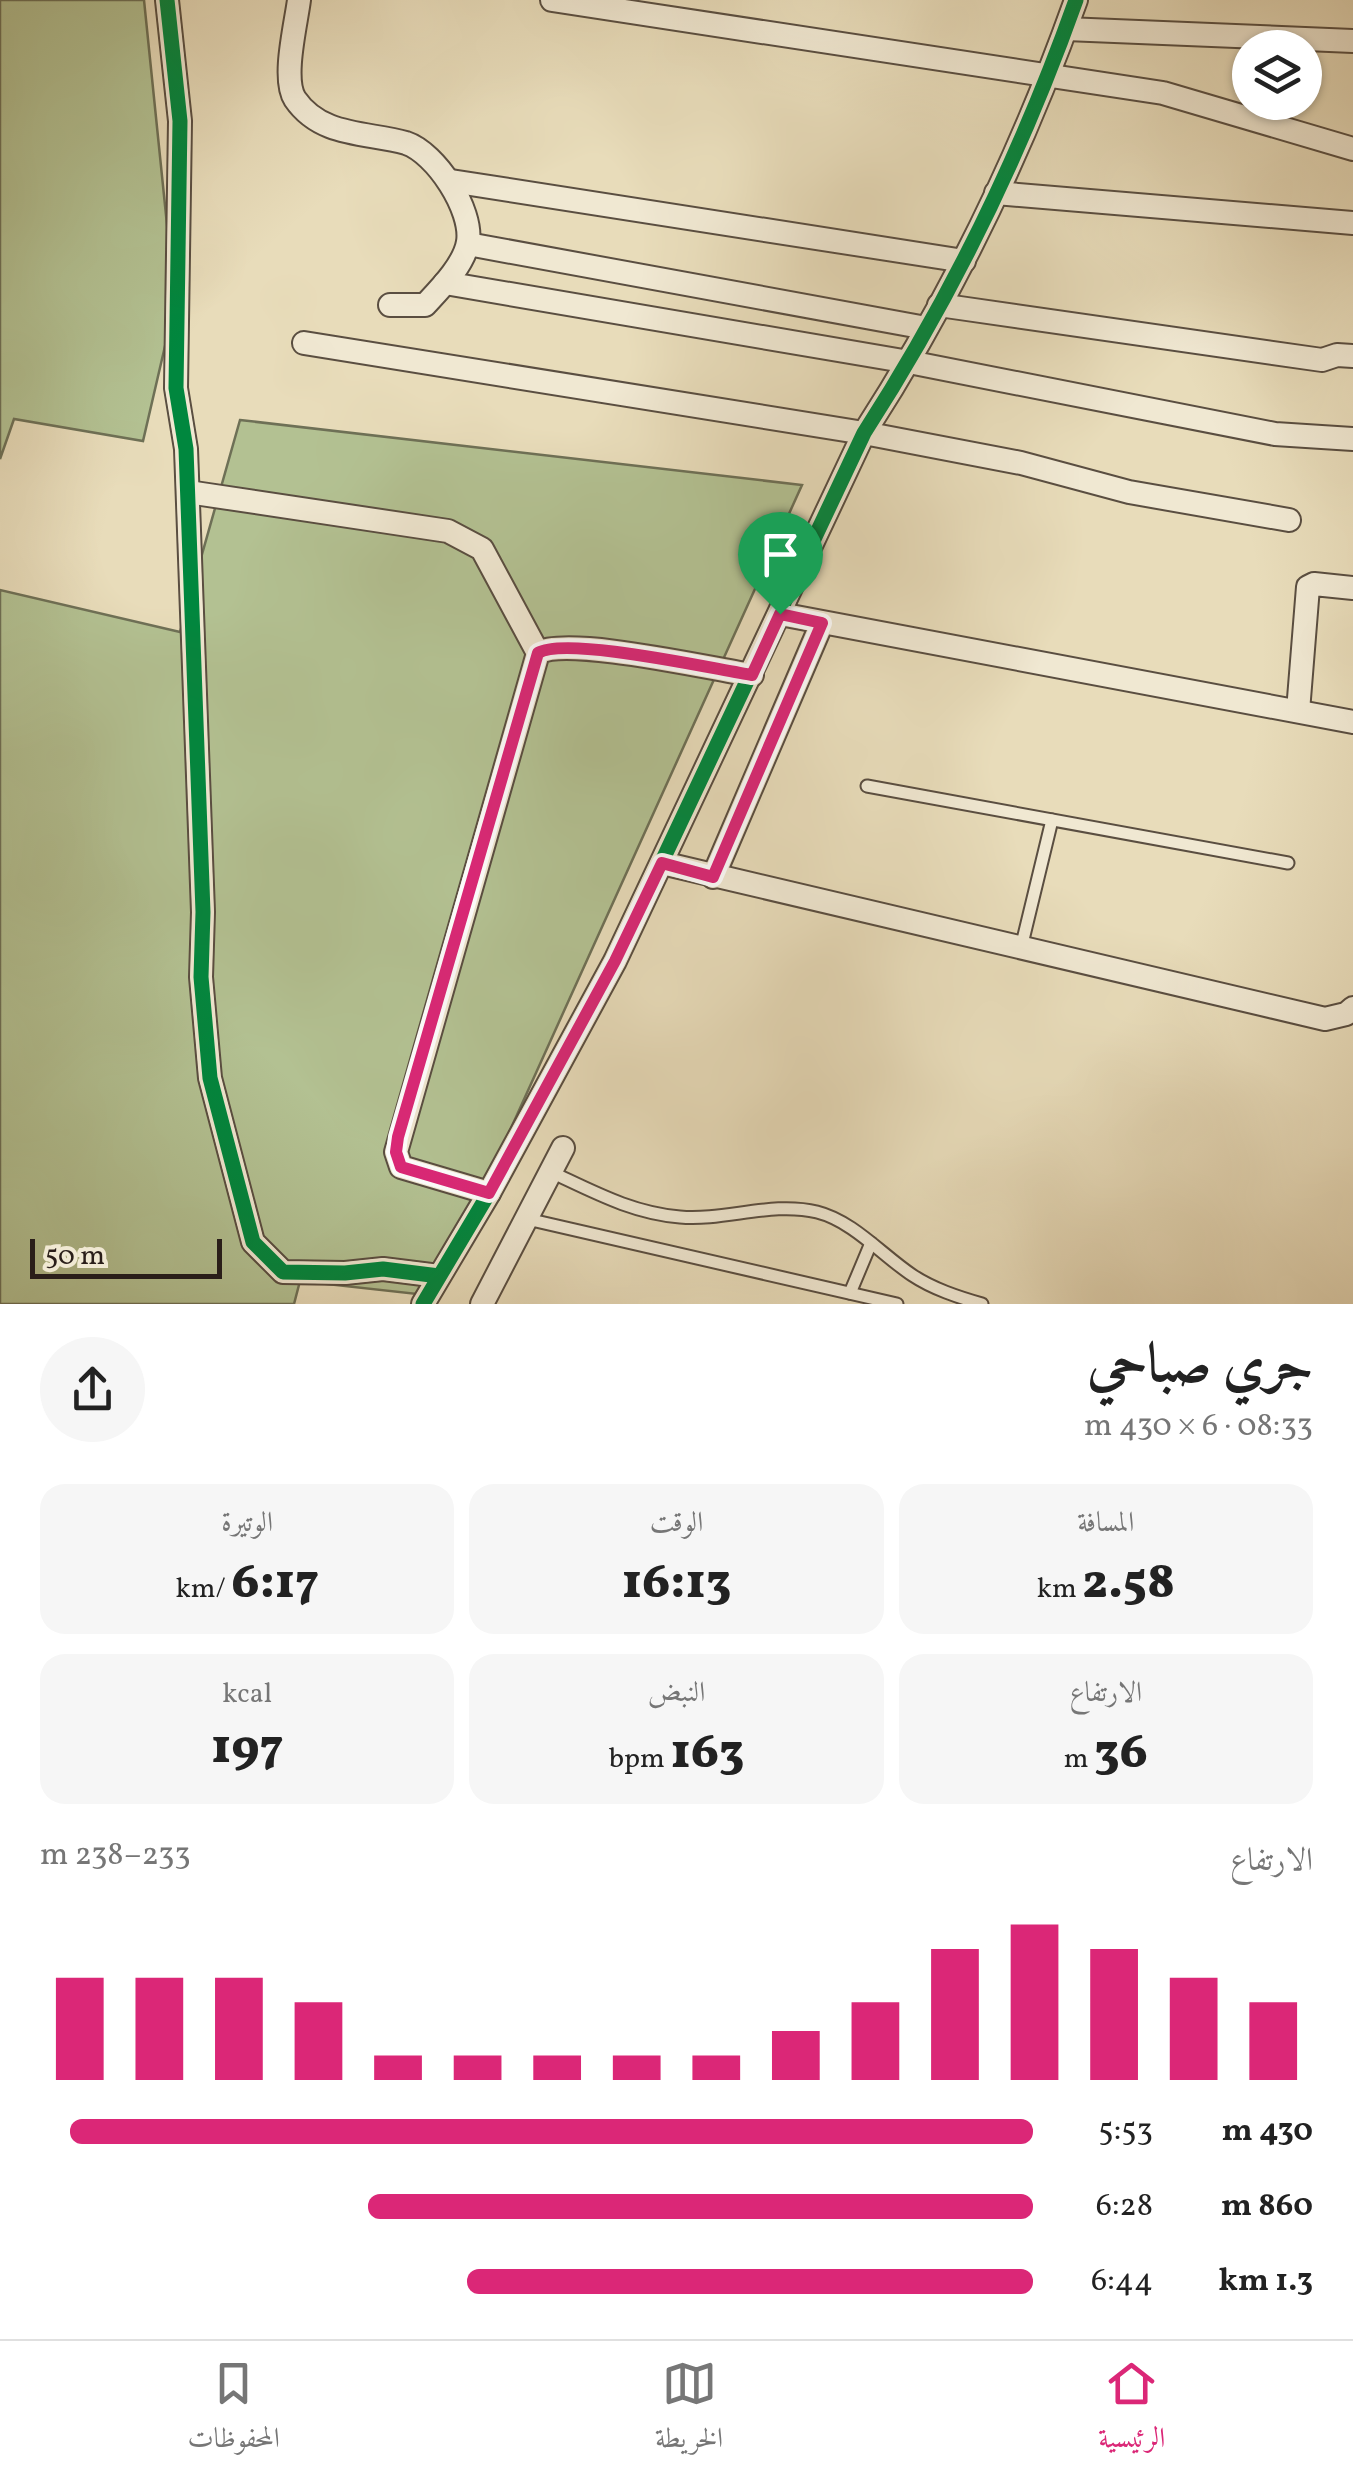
<!DOCTYPE html>
<html lang="ar">
<head>
<meta charset="utf-8">
<style>
  :root { --surface:#fff; --page:#f6f6f6; --text:#222; --muted:#767676; --line:#e0e0e0; --accent:#db2777 }
  body { margin:0; font-family:Vollkorn,Amiri,serif; background:var(--page); color:var(--text); direction:rtl; height:100vh; display:flex; flex-direction:column; font-size:38px; white-space:nowrap }
  * { box-sizing:border-box; margin:0 }
  p { font-size:32px; color:var(--muted) }
  .icon { flex:none; width:55px; height:55px; fill:none; stroke:currentColor; stroke-width:2; stroke-linecap:round; stroke-linejoin:round }
  .map { position:relative; height:1304px; overflow:hidden; direction:ltr }
  .details { display:flex; flex-direction:column; background:var(--surface); flex:1 }
  .details>* { flex:none }
  .buttons { position:absolute; left:1232px; top:30px; display:grid; gap:20px }
  .buttons a { display:grid; place-items:center; width:90px; height:90px; border-radius:50%; background:var(--surface); box-shadow:0 2px 8px #0004; font-size:50px }
  .scale { position:absolute; left:30px; bottom:25px; width:192px; box-sizing:border-box; padding-left:10px; border:5px solid #2a1e19; border-top:0; font-size:28px; line-height:35px; white-space:nowrap; color:#2a1e19; -webkit-text-stroke:8px #f0e8d2; paint-order:stroke }
  .pin { position:absolute; display:grid; place-items:center; width:85px; height:85px; color:#fff; margin:-102px -42px; border-radius:50% 50% 50% 0; rotate:-45deg; box-shadow:0 0 10px #0007 }
  .pin .icon { rotate:45deg }
  .round { display:grid; place-items:center; flex:none; width:105px; height:105px; border-radius:52px; background:var(--page) }
  .head { display:flex; align-items:center; justify-content:space-between; height:170px; padding:0 40px }
  h1 { font-size:55px; font-weight:800; line-height:75px }
  .metrics { display:grid; grid-template-columns:repeat(3,1fr); gap:15px; height:170px; padding:10px 40px }
  .metrics div { display:grid; align-content:center; border-radius:25px; background:var(--page); text-align:center }
  .metrics b { font-size:50px; font-weight:800 }
  .metrics small { font-size:28px; font-weight:400 }
  .metrics p { font-size:28px }
  .chart { height:280px; padding:20px 40px }
  .chart p { display:flex; justify-content:space-between }
  .chart svg { width:100%; height:180px; margin-top:10px; stroke:var(--accent); stroke-width:6 }
  ul { padding:0 40px; list-style:none; font-size:32px }
  li { display:grid; grid-template-columns:160px 120px 1fr; align-items:center; height:75px }
  li i { height:25px; border-radius:12px; background:var(--accent) }
  .menu { display:flex; justify-content:space-around; align-items:center; height:140px; border-top:2px solid var(--line); background:var(--surface); font-size:28px; color:var(--muted) }
  .menu a { display:grid; justify-items:center; gap:5px }
  .menu .current { color:var(--accent) }
  .map>svg:first-child { display:block }
</style>
</head>
<body>
<div class="map">
<svg width="1353" height="1304" viewBox="0 0 1353 1304">
  <rect width="100%" height="100%" fill="#e8dcba"/>
  <filter id="stains"><feTurbulence type="fractalNoise" baseFrequency=".002" numOctaves="4"/><feColorMatrix values="0 0 0 0 .2 0 0 0 0 .09 0 0 0 0 .02 0 0 0 .5 -.17"/></filter>
  <radialGradient id="worn" r=".72"><stop offset=".6" stop-color="#630" stop-opacity="0"/><stop offset="1" stop-color="#630" stop-opacity=".3"/></radialGradient>
  <g fill="#b3c192" stroke="#6e7056" stroke-width="2.5">
    <polygon points="0,0 144,0 175,303 143,441 14,419 0,459"/>
    <polygon points="240,420 802,485 435,1296 300,1281 294,1304 0,1304 0,590 180,632"/>
  </g>
  <g fill="none" stroke-linecap="round" stroke-linejoin="round">
    <defs>
      <g id="service">
        <polyline points="867,786 1288,863"/>
        <polyline points="1021,948 1052,820"/>
        <path d="M551 1172C594 1192 632 1213 680 1217 725 1221 772 1201 817 1212 853 1221 882 1255 912 1275 933 1289 958 1297 982 1304"/>
        <polyline points="527,1219 897,1304"/>
        <polyline points="850,1293 871,1243"/>
      </g>
      <g id="minor">
        <polyline points="167,0 180,121 176,388 186,449 203,912 201,977 210,1078 253,1242 283,1272 345,1273 383,1269 439,1276"/>
        <path d="M299 0C296 24 282 79 295 99 321 137 366 132 406 143 436 153 473 210 468 242 464 265 440 289 425 305H390"/>
        <polyline points="552,0 1163,93 1353,149"/>
        <polyline points="1066,29 1353,41"/>
        <polyline points="451,181 964,261"/>
        <polyline points="996,193 1353,223"/>
        <polyline points="468,244 926,328"/>
        <polyline points="445,283 909,362 1275,434 1353,439"/>
        <polyline points="939,305 1322,360 1337,355 1353,356"/>
        <polyline points="304,343 864,433 1021,463 1129,492 1289,520"/>
        <polyline points="188,492 448,531 482,549 538,653"/>
        <polyline points="780,614 1353,722"/>
        <polyline points="1298,711 1308,587 1314,584 1353,588"/>
        <polyline points="662,863 1325,1019 1346,1014 1353,1008"/>
        <polyline points="713,877 822,623"/>
        <path d="M489 1193 401 1167 396 1152 538 653C567 636 712 669 752 675"/>
        <path d="M423 1304 489 1193 615 961 864 433C951 298 1022 152 1076 0"/>
        <polyline points="482,1304 563,1148"/>
      </g>
    </defs>
    <use href="#service" stroke="#5a4e41" stroke-width="15"/>
    <use href="#minor" stroke="#5a4e41" stroke-width="26"/>
    <use href="#service" stroke="#f0e8d2" stroke-width="11"/>
    <use href="#minor" stroke="#f0e8d2" stroke-width="22"/>
    <defs>
      <g id="cycleway">
        <polyline points="167,0 180,121 176,388 186,449 203,912 201,977 210,1078 253,1242 283,1272 345,1273 383,1269 439,1276"/>
        <path d="M423 1304 489 1193 615 961 864 433C951 298 1022 152 1076 0"/>
      </g>
    </defs>
    <use href="#cycleway" stroke="#f0e8d2" stroke-width="21"/>
    <use href="#cycleway" stroke="#00873e" stroke-width="15"/>
  </g>
  <g fill="none" stroke-linecap="round" stroke-linejoin="round">
    <defs>
      <path id="route" d="M780 614 822 623 713 877 662 863 615 961 489 1193 401 1167 396 1152 398 1137 538 653C566 636 713 669 752 675Z"/>
    </defs>
    <use href="#route" stroke="#fff" stroke-width="20"/>
    <use href="#route" stroke="#db2777" stroke-width="12"/>
  </g>
  <rect width="100%" height="100%" filter="url(#stains)"/>
  <rect width="100%" height="100%" fill="url(#worn)"/>
</svg>
<div class="buttons">
<a><svg class="icon" aria-label="layers" viewBox="0 0 24 24"><path d="M12 4l9 5-9 5-9-5zM3 14l9 5 9-5"/></svg></a>
</div>
<div class="scale">50 m</div>
<div class="pin" style="left:780px;top:614px;background:#1e9e55"><svg class="icon" aria-label="arrive" viewBox="0 0 24 24"><path d="M6 21V4h12l-3 4 3 4H6"/></svg></div>
</div>
<section class="details">
<div class="head"><div><h1>جري صباحي</h1><p>08:33 · 6 × 430 m</p></div><a class="round"><svg class="icon" aria-label="share" viewBox="0 0 24 24"><path d="M12 15V3M7 8l5-5 5 5M5 13v7h14v-7"/></svg></a></div>
<div class="metrics">
<div><p>المسافة</p><b>2.58<small> km</small></b></div>
<div><p>الوقت</p><b>16:13</b></div>
<div><p>الوتيرة</p><b>6:17<small> /km</small></b></div>
</div>
<div class="metrics">
<div><p>الارتفاع</p><b>36<small> m</small></b></div>
<div><p>النبض</p><b>163<small> bpm</small></b></div>
<div><p>kcal</p><b>197</b></div>
</div>
<div class="chart"><p><span>الارتفاع</span>233–238 m</p>
<svg viewBox="0 0 160 44" preserveAspectRatio="none"><path d="M5 44V19M15 44V19M25 44V19M35 44V25M45 44V38M55 44V38M65 44V38M75 44V38M85 44V38M95 44V32M105 44V25M115 44V12M125 44V6M135 44V12M145 44V19M155 44V25"/></svg>
</div>
<ul>
<li><b>430 m</b>5:53<i style="width:97%"></i></li>
<li><b>860 m</b>6:28<i style="width:67%"></i></li>
<li><b>1.3 km</b>6:44<i style="width:57%"></i></li>
</ul>
</section>
<nav class="menu">
<a class="current"><svg class="icon" aria-label="home" viewBox="0 0 24 24"><path d="M3 11l9-7 9 7M6 9v11h12V9"/></svg>الرئيسية</a>
<a><svg class="icon" aria-label="map" viewBox="0 0 24 24"><path d="M3 6l6-2 6 2 6-2v14l-6 2-6-2-6 2zM9 4v14M15 6v14"/></svg>الخريطة</a>
<a><svg class="icon" aria-label="saved" viewBox="0 0 24 24"><path d="M7 4h10v16l-5-4-5 4z"/></svg>المحفوظات</a>
</nav>
</body>
</html>
